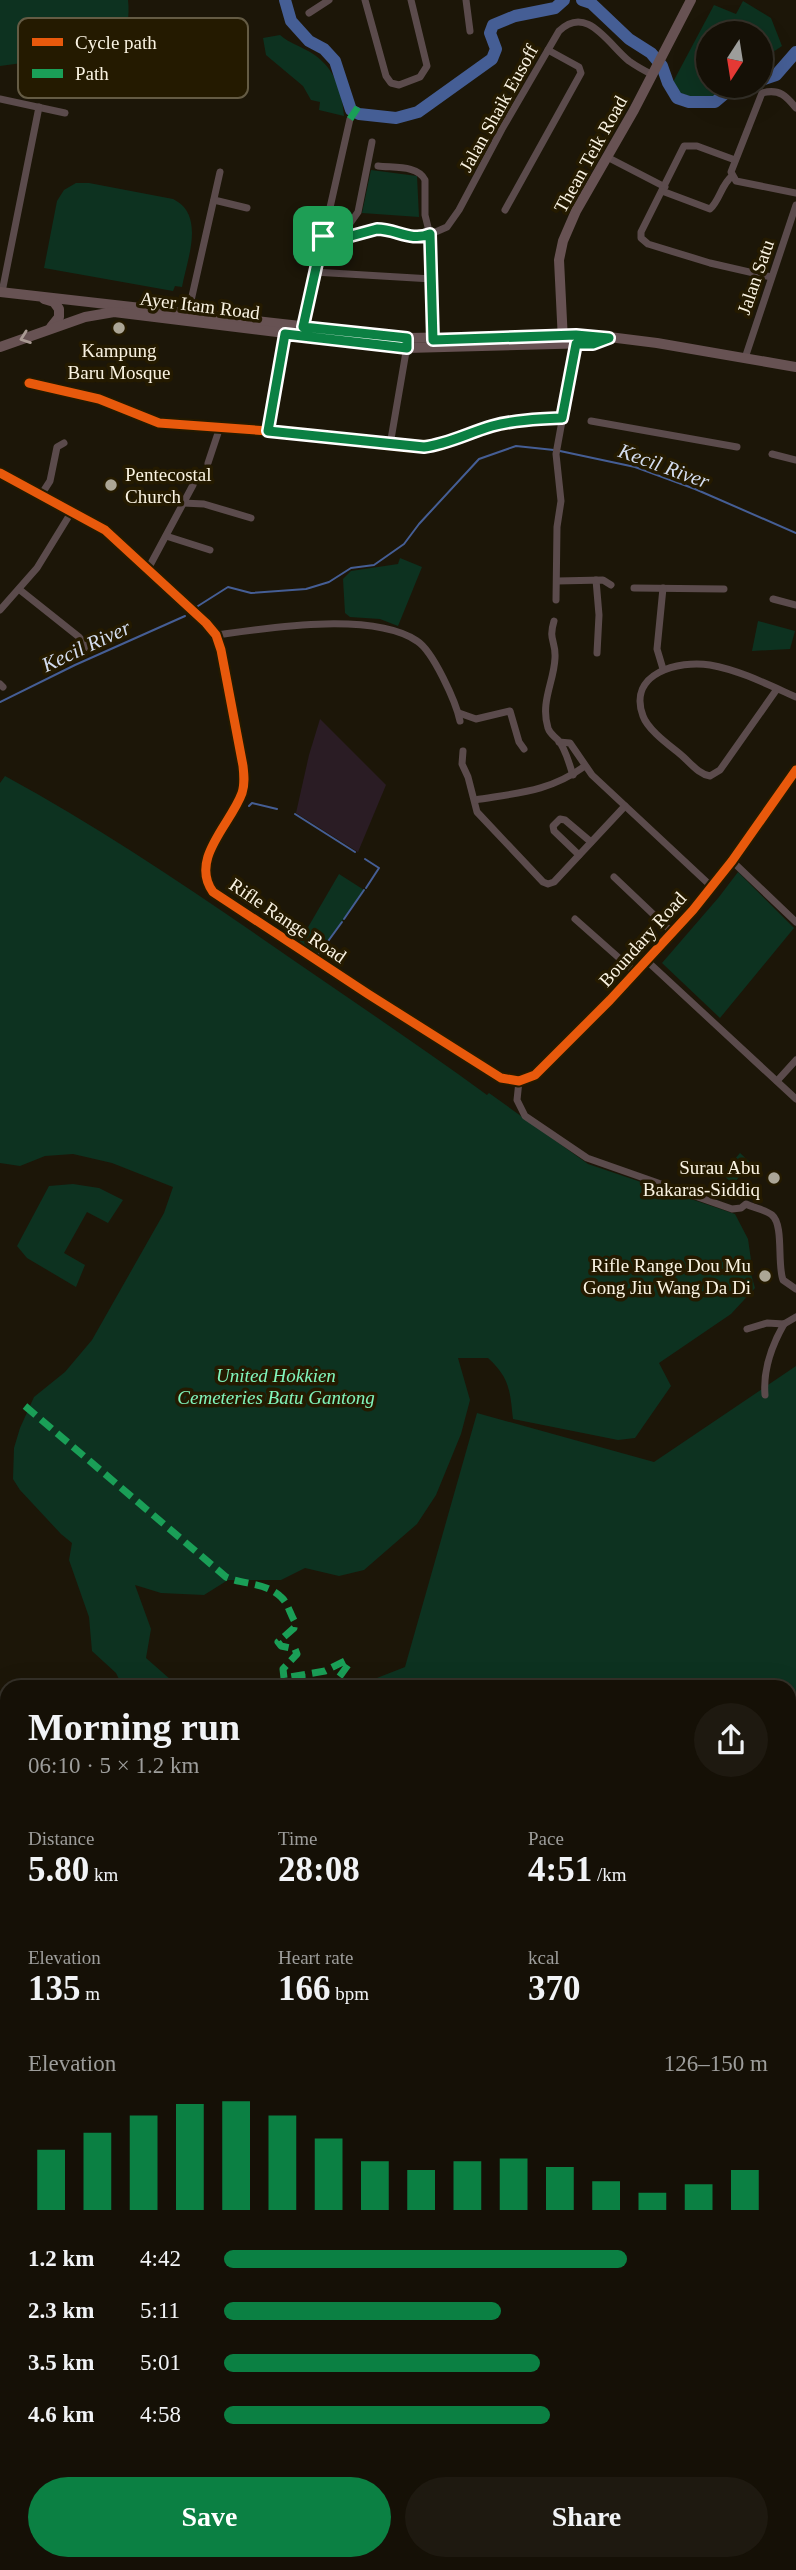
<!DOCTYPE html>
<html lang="en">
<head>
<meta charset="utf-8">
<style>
  :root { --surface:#151006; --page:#1e1910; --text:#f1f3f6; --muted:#9d9d9b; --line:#343028; --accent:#0b8043 }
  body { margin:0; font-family:Georgia,serif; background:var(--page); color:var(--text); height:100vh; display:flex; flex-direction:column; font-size:26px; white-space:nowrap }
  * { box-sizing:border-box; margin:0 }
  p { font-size:23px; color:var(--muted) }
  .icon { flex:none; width:38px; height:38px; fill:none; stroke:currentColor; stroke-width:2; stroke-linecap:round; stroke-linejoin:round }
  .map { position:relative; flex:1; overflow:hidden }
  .side { position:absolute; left:0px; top:1680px; width:796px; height:891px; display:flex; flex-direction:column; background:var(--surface); border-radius:21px 21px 0 0; box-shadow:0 7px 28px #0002,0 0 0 2px var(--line) }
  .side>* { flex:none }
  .needle { width:46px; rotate:192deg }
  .controls { position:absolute; left:696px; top:21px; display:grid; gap:14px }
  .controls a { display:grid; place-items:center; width:77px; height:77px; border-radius:50%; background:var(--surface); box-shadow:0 7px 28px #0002,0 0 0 2px var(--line); font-size:35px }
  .pin { position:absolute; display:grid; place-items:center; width:60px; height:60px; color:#fff; margin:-30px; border-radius:14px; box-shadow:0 4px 10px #0006 }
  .round { display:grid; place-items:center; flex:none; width:74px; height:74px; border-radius:37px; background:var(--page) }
  .head { display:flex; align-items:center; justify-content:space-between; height:119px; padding:0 28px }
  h1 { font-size:38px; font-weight:800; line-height:52px }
  .stats { display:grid; grid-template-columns:repeat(3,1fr); gap:10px; height:119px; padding:7px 28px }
  .stats div { display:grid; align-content:center }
  .stats b { font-size:35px; font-weight:800 }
  .stats small { font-size:19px; font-weight:400 }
  .stats p { font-size:19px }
  .chart { height:196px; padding:14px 28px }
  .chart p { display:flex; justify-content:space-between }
  .chart svg { width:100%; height:126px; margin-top:7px; stroke:var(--accent); stroke-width:6 }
  .cta { display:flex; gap:14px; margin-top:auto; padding:14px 28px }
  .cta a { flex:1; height:80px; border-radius:42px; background:var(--accent); color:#fff; font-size:28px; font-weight:800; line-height:80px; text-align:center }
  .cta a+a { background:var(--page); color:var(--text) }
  ul { padding:0 28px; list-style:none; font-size:23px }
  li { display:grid; grid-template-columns:112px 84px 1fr; align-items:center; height:52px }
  li i { height:18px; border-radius:9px; background:var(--accent) }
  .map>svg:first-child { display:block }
</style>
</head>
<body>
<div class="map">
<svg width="796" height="2570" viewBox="0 0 796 2570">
  <rect width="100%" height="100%" fill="#1c1608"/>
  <polygon fill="#2a1c24" points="320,719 386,785 358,852 296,813 309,755"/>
  <g fill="#0d3220">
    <path d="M0 0H128C130 16 126 33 125 49L0 66Z"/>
    <polygon points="743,1 771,18 782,46 773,52 774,65 761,73 761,33 709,33 709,86 724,86 714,96 692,97 680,93 673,82 714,5 736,14"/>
    <path d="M280 35C289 43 300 46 310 52 334 66 342 90 344 116L319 110 320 102 311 100 303 86 266 55 263 38Z"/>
    <polygon points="371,170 417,176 419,217 362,213"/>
    <path d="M76 183H89L173 199C206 215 187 259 182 287L175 286 173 291 44 268 57 201 64 190Z"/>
    <polygon points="400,558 422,567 398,626 380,619 350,617 345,613 343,579 351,571 398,564"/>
    <polygon points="758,621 795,631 790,649 752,651"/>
    <path d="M5 776C106 831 201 896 296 962 360 1006 424 1049 487 1095L489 1093 588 1164 735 1214 748 1239 751 1260 748 1263 755 1288 731 1314 659 1363 671 1386 635 1438 618 1440 513 1419C510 1391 510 1378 488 1358H458L470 1400 461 1434 436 1495 417 1524 364 1570 339 1576 305 1568 281 1580H228L204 1595 161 1593 135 1585 151 1629 146 1658 179 1687H123L116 1673 92 1651 89 1617 69 1560 72 1543 61 1534 20 1490 13 1479 14 1448 20 1428 34 1397 65 1372 92 1340 164 1213 173 1187 112 1163 73 1154 45 1156 20 1166 0 1163V783Z"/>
    <polygon points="738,872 794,928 720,1018 662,963 719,897"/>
    <polygon points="339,874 364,890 318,955 300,943 300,941"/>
    <polygon points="740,1153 751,1163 733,1184 722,1174"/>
    <polygon points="73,1184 99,1188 123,1200 108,1223 87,1212 64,1253 85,1265 76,1287 27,1258 17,1246 49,1186"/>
    <polygon points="796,1366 796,1909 789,1905 789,1687 354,1687 405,1667 477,1413 654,1462"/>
    <polygon points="7,1912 7,2564 789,2564 789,2183 796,2185 796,2570 0,2570 0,1920"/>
  </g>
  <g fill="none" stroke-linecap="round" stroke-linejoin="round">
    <g stroke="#455e95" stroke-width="2">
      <polyline points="560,451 635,467 695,489 796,533"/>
      <polyline points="198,606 228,587 251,593 306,589 329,582 351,568 374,565 404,544 419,524 479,459 516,446 554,450"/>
      <polyline points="0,702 75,665 185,616"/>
      <polyline points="249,806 252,803 277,809"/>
      <polyline points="295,814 355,852"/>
      <polyline points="365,859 379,868 366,888"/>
      <polyline points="344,919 364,890"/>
      <polyline points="318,955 342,922"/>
    </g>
    <g stroke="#455e95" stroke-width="12">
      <polyline points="285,0 291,21 309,41 324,49 335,61 351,110 359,114 396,118 418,112 492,59 496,49 490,33 493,25 515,16 555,8 564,0"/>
      <polyline points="582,0 591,3 629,39 651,53 662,66 668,83 677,98 689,102 715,102 728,91 745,86"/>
      <polyline points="761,80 776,75 796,52"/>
    </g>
    <g stroke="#5b4b4c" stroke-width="7">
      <polyline points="365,0 386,76 391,83 399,85 420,77 427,66 411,0"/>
      <polyline points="466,0 470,31"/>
      <polyline points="309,13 329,0"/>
      <polyline points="0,99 65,113"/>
      <path d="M796 108C787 97 780 88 762 93L731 172 736 181 796 193"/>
      <polyline points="607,157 665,187"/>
      <polyline points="735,160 697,146 684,146 641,232 641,238 648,244 710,263 771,277"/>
      <path d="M378 166C394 168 418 165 425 180V215L430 235 434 339"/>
      <path d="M662 191 710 209C720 200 721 185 732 176"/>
      <polyline points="214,200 247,208"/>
      <polyline points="505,210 581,73 579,67 548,50"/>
      <path d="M323 236H351L378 229 394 231 409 237H424L447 227 459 210 502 129 559 31C587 4 608 44 629 61 636 66 645 71 653 75"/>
      <polyline points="341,236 358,212 372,142"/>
      <polyline points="314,272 432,279"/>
      <polyline points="2,292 39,107"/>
      <polyline points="188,314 220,172"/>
      <polyline points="303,327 350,119"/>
      <polyline points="745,358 796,205"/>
      <polyline points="29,383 99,399 159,423 296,433 410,447 439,445 492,426 538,419 562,418"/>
      <polyline points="591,421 737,447"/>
      <polyline points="268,431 285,334"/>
      <polyline points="390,445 407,346"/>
      <polyline points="772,454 796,460"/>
      <polyline points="208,463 220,427"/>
      <polyline points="41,495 50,481 57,447 64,443"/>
      <polyline points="183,503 204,504 251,518"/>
      <polyline points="166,536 210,550"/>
      <polyline points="148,569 193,485"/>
      <polyline points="596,580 599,615 597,653"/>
      <polyline points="557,581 603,580 611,585"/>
      <polyline points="634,588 724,589"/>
      <polyline points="663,588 657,649 663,669"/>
      <polyline points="20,590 79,637 88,648"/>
      <polyline points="773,599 796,605"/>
      <polyline points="556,600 557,527 561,501 556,454 576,344"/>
      <polyline points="0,610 37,568 72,511"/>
      <path d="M554 621C548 641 556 640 555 658 554 682 540 702 548 728 550 734 553 735 558 740 566 749 569 764 573 775"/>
      <path d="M216 635C267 628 372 611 417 641 433 651 456 702 460 721"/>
      <polyline points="0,684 3,687"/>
      <path d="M777 689 720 770 710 776C698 774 690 762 680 754 669 745 648 730 643 716 627 673 679 660 710 665 739 670 769 685 796 697"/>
      <polyline points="459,713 476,719 510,711 519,742 524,749"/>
      <polyline points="559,742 570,743 592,775 712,887"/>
      <polyline points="463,751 462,764 468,777 477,812 543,882 548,884 554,882 625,806"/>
      <path d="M475 800C517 793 549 792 585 766"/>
      <polyline points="579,855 554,831 553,826 560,819 565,820 591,842"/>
      <polyline points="732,861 796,922"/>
      <polyline points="614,877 673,933"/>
      <polyline points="575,919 636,973"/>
      <polyline points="647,961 796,1099"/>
      <path d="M519 1081 517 1100 525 1116 587 1158 732 1209 741 1208 746 1204C754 1208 766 1210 772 1215 784 1225 777 1264 783 1280L796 1289"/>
      <polyline points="777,1081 796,1060"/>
      <polyline points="747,1329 767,1323 784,1324 796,1317"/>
      <path d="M765 1395C763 1371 772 1345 784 1324"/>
      <polyline points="0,1727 7,1726"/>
      <polyline points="0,1843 7,1840"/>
    </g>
    <path stroke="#5b4b4c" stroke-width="9" d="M0 473 105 530 206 623 216 635 221 650 243 766C244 775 245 784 242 793 231 824 189 859 213 892L368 994 501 1078 519 1081 535 1075 610 1000 693 910 732 861 796 770"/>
    <g stroke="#675253" stroke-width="10">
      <polyline points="0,292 407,338 593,335 657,343 796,367"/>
      <polyline points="44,299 54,302 59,309 59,317 51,327"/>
      <polyline points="563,341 559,260 563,241 576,211 634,110 691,0"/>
      <polyline points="0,347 85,317 114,312 407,348 593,343 606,339"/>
    </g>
    <g stroke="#1a9f57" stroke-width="7" stroke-dasharray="14 7" stroke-linecap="butt">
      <polyline points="350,119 360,104"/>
      <path d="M25 1406 226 1577C244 1585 265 1582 281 1597 288 1603 290 1614 295 1622L294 1628 278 1642 281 1646 295 1649 297 1654 283 1669 284 1678 325 1671 345 1661 348 1662V1665L332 1687"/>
      <polyline points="300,1687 302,1673"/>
      <polyline points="789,2074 796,2077"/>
      <polyline points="789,2309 796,2307"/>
      <polyline points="0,2326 7,2304"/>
      <polyline points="789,2384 796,2389"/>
      <polyline points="0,2424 7,2421"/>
      <polyline points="789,2459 796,2427"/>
      <polyline points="172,2564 176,2570"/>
      <polyline points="354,2564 354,2570"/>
      <polyline points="636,2564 644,2570"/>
      <polyline points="718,2570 723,2564"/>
    </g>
    <defs>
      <g id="cycleway">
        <polyline points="29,383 99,399 159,423 296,433 410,447 439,445 492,426 538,419 562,418"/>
        <path d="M0 473 105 530 206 623 216 635 221 650 243 766C244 775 245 784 242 793 231 824 189 859 213 892L368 994 501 1078 519 1081 535 1075 610 1000 693 910 732 861 796 770"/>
      </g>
    </defs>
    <use href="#cycleway" stroke="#241a00" stroke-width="13"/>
    <use href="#cycleway" stroke="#e8590c" stroke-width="9"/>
  </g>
  <defs><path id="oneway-chevron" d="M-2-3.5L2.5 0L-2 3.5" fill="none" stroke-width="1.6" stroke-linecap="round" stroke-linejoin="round" transform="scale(1.75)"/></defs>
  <use stroke="#a99a93" href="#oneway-chevron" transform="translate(25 338) rotate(160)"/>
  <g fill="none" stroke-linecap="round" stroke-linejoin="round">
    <defs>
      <path id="route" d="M377 229C396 229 411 242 430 234L433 340 576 335 609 338 593 344H576L562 418C539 419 514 420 492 426 468 433 448 444 424 447L268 431 285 334 407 348V338L303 327 323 236H351Z"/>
    </defs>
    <use href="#route" stroke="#fff" stroke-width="14"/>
    <use href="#route" stroke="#0b8043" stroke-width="9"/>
  </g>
  <g fill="#aca696" stroke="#241a00" stroke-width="2.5">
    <circle cx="119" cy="328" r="7"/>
    <circle cx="111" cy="485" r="7"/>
    <circle cx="774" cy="1178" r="7"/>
    <circle cx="765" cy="1276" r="7"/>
  </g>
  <g text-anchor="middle" stroke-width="7" stroke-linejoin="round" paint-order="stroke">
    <g font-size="19" fill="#faf3e2" stroke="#241a00">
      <text transform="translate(498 108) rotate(-61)" y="7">Jalan Shaik Eusoff</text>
      <text transform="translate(590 154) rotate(-61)" y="7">Thean Teik Road</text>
      <text transform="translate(755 277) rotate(-71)" y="7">Jalan Satu</text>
      <text transform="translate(200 305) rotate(7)" y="7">Ayer Itam Road</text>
      <text transform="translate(288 920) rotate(34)" y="7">Rifle Range Road</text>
      <text transform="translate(642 939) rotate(-48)" y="7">Boundary Road</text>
    </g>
    <g font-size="19" fill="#faf3e2" stroke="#241a00" text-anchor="end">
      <text x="119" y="357" text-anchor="middle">Kampung<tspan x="119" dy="22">Baru Mosque</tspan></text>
      <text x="125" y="481" text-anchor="start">Pentecostal<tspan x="125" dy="22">Church</tspan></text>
      <text x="760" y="1174">Surau Abu<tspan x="760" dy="22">Bakaras-Siddiq</tspan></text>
      <text x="751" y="1272">Rifle Range Dou Mu<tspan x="751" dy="22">Gong Jiu Wang Da Di</tspan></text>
    </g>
    <g font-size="19" font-style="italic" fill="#81f5bc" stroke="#241a00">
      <text x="276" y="1382">United Hokkien<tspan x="276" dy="22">Cemeteries Batu Gantong</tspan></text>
    </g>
    <g font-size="21" font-style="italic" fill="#d4ddef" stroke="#241a00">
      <text transform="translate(664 466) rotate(20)" y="7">Kecil River</text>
      <text transform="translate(86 646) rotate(-25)" y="7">Kecil River</text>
    </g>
  </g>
  <rect x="18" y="18" width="230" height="80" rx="10" fill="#241a00" stroke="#645b44" stroke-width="2"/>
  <rect x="32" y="38" width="31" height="8" fill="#e8590c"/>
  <rect x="32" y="69" width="31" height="9" fill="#1a9f57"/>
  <g font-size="19" fill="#faf3e2">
    <text x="75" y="49">Cycle path</text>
    <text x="75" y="80">Path</text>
  </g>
</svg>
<div class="controls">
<a><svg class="needle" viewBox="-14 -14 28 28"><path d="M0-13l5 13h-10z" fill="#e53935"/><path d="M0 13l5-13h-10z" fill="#9d9d9b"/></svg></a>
</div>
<div class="pin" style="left:323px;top:236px;background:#1e9e55"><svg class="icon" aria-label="arrive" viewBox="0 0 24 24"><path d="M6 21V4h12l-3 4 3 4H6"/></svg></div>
<section class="side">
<div class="head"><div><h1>Morning run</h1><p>06:10 · 5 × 1.2 km</p></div><a class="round"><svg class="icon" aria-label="share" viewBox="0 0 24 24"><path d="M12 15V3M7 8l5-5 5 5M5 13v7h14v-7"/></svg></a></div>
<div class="stats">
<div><p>Distance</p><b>5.80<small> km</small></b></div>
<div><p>Time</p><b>28:08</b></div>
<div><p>Pace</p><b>4:51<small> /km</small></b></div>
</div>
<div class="stats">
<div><p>Elevation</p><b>135<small> m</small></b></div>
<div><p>Heart rate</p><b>166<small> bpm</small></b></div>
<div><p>kcal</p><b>370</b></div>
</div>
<div class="chart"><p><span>Elevation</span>126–150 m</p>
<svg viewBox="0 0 160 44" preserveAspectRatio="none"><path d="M5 44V23M15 44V17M25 44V11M35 44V7M45 44V6M55 44V11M65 44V19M75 44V27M85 44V30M95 44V27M105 44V26M115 44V29M125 44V34M135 44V38M145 44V35M155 44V30"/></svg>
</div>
<ul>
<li><b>1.2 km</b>4:42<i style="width:74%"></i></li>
<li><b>2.3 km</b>5:11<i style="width:51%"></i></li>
<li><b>3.5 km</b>5:01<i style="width:58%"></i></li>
<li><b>4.6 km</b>4:58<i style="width:60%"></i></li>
</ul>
<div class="cta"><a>Save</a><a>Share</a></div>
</section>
</div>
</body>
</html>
